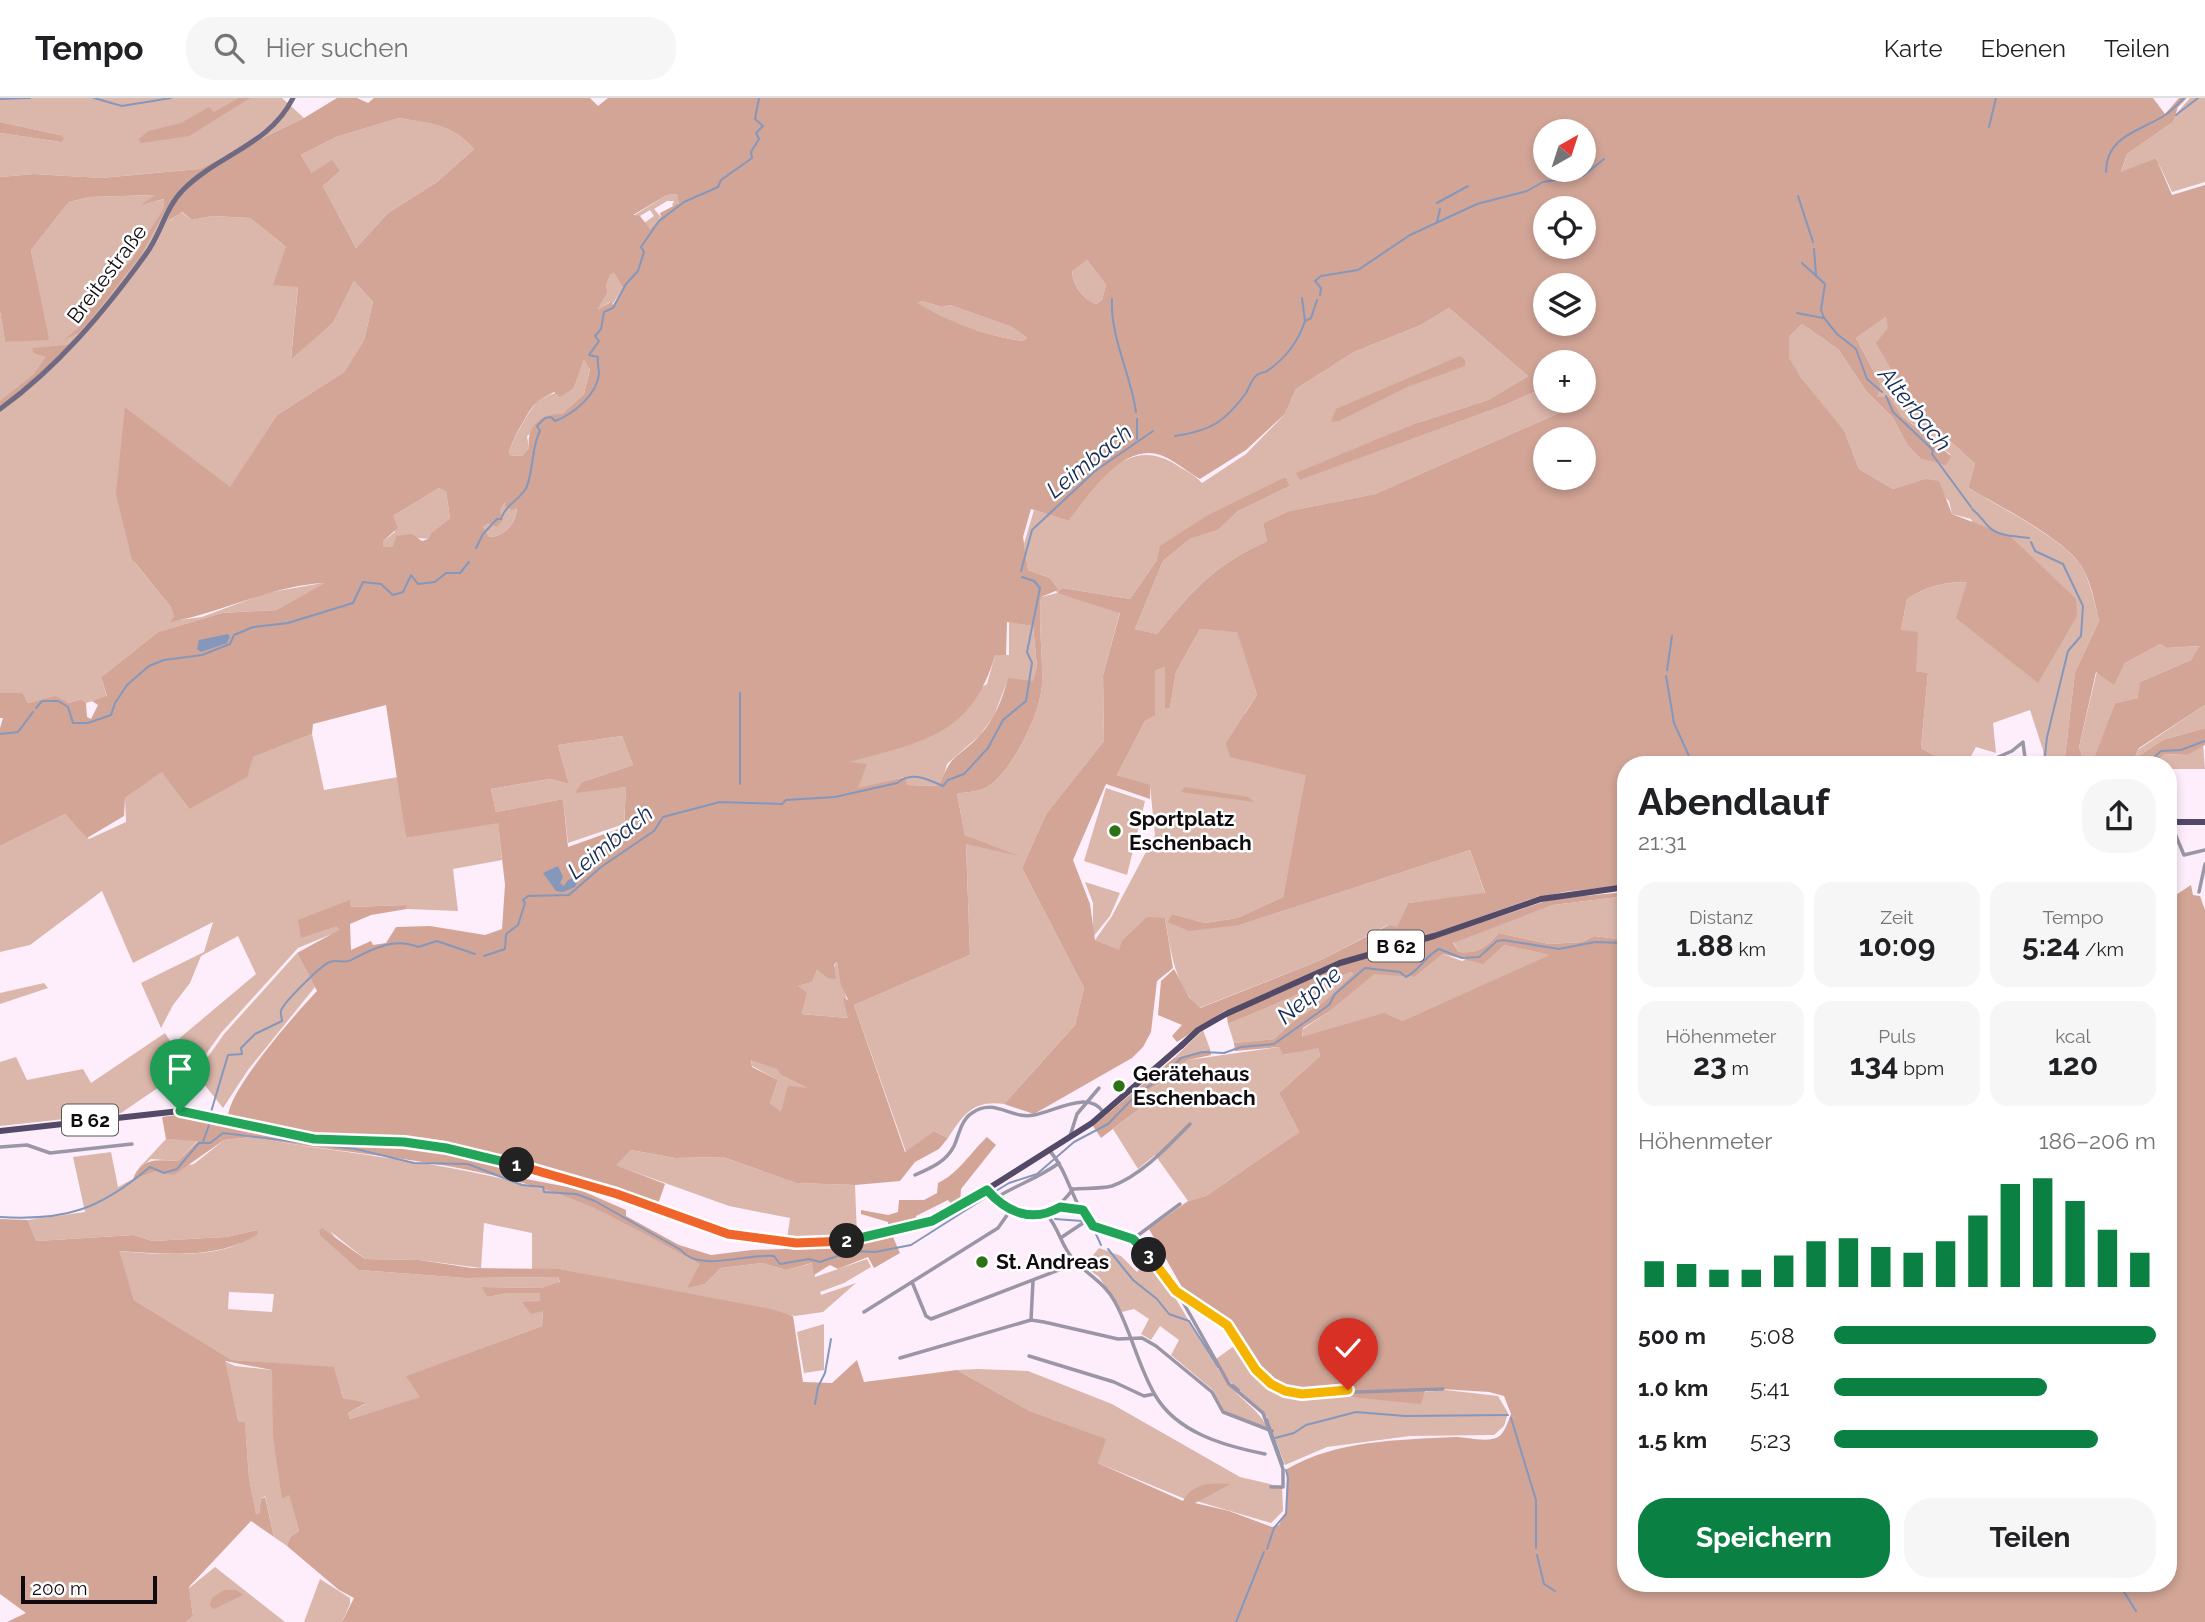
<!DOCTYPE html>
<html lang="de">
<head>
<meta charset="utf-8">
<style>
  :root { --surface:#fff; --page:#f6f6f6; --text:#202124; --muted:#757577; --line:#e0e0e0; --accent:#0b8043 }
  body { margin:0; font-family:Raleway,sans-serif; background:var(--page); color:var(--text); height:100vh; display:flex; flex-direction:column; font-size:26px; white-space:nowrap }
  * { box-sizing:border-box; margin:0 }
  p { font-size:23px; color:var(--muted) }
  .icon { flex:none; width:38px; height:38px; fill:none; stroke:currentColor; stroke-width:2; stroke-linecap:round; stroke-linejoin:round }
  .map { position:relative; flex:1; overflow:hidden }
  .panel { position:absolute; left:1617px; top:658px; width:560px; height:836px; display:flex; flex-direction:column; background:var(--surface); border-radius:28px; box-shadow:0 4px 10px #0003 }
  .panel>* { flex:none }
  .needle { width:46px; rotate:39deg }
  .fabs { position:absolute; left:1533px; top:21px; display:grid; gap:14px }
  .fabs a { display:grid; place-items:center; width:63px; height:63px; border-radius:50%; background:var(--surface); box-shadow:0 4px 10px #0003; font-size:35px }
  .scale { position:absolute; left:21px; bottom:18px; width:136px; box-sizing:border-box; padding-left:7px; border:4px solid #110b10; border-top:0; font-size:19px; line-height:24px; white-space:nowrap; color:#110b10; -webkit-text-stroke:5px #fff; paint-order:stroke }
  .pin { position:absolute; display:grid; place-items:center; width:60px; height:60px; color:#fff; margin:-72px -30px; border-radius:50% 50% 50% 0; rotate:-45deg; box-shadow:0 0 7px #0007 }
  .pin .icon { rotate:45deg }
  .km { position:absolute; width:35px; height:35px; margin:-18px; border-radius:50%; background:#222; color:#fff; font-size:19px; line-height:35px; text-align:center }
  .round { display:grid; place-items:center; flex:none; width:74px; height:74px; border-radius:28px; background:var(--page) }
  .summary { display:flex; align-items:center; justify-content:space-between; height:119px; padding:0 21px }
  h1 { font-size:38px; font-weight:700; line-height:52px }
  .figures { display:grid; grid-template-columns:repeat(3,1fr); gap:10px; height:119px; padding:7px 21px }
  .figures div { display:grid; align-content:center; border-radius:18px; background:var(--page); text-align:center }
  .figures b { font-size:30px; font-weight:700 }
  .figures small { font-size:19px; font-weight:400 }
  .figures p { font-size:19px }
  .chart { height:196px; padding:14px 21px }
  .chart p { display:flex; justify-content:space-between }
  .chart svg { width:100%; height:126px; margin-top:7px; stroke:var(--accent); stroke-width:6 }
  .action { display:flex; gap:14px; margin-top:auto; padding:14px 21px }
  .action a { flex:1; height:80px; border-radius:28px; background:var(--accent); color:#fff; font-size:28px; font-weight:700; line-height:80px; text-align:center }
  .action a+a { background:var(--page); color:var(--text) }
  ul { padding:0 21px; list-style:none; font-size:23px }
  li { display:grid; grid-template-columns:112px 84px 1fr; align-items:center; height:52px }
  li i { height:18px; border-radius:9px; background:var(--accent) }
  header { display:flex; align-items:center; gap:42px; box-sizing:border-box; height:98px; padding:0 35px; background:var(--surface); border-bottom:2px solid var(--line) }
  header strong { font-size:33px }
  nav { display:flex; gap:38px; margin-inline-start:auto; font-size:24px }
  .search { width:490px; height:63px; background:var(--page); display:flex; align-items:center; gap:18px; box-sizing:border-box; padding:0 24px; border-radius:28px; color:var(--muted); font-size:26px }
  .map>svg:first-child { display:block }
</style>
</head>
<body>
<header>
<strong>Tempo</strong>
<div class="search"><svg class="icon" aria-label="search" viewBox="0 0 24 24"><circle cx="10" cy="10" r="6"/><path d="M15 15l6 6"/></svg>Hier suchen</div>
<nav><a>Karte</a><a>Ebenen</a><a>Teilen</a></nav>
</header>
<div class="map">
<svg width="2205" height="1524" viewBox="0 0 2205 1524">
  <rect width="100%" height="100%" fill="#feeefb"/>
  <g fill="#dbb6ab" fill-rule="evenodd">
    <polygon points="0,0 282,0 304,20 199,71 101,80 34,76 0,79 0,35 61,44 60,37 0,24"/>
    <polygon points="2190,0 2205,0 2205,84 2172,94 2156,60 2121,75 2127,56 2173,24 2175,17"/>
    <path d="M399 20C432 26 451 25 474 51L437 84 388 115 356 150 323 88 340 73 312 75 301 57 336 39Z"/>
    <polygon points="677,96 680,102 676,109 672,107 674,103 667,103 654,111 661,119 650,131 644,125 654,118 650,112 640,118 633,118 667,97"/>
    <polygon points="155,97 144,106 165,101 164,110 172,113 169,123 181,114 192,122 212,118 250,120 287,150 298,188 291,260 333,225 354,183 373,204 364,242 344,274 277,317 230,390 125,309 135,465 170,508 174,518 171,523 202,519 266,495 328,484 276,512 222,515 158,534 101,579 107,599 86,605 81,601 69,605 53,599 28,605 23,595 0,595 0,213 5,244 48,241 31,152 69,104 90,99"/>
    <path d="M1087 162 1106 187 1102 202 1096 206C1081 200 1073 187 1072 172Z"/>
    <polygon points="614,175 623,190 612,207 610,204 598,211 608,194 606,188 610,177"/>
    <path d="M922 203 942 209 950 207 1012 229 1027 240 1023 243C988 239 946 223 916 205Z"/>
    <path d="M1449 210 1528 278 1488 302 1414 326 1364 348 1299 382 1505 307 1545 289V303H1573L1575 308 1375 396 1289 413 1263 425 1267 443C1213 468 1194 491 1157 536L1135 531 1163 463 1190 441 1218 432 1238 413 1290 388 1286 379 1157 462 1130 501 1063 490 1059 492V496L1120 514 1103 577 1104 643 1046 716 1022 770 1084 890 1075 927 1004 1006C973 1002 964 1016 948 1040L934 1033 906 1054 854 907 970 857 966 745 1013 756 965 737 957 696C965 694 976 694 983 691 1010 680 1042 613 1042 585 1043 556 1038 528 1041 499L1057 495 1050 480 1028 472 1024 446 1034 412 1069 423C1094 387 1127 336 1175 366 1184 372 1195 377 1202 385L1246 356 1285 316 1296 291 1354 254 1421 227Z"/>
    <path d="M1886 219 1912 307 1975 366 1968 390C1996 407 2069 443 2083 471 2091 487 2095 506 2099 523L2075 574 2064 667H2044L2043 652 2030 612 1993 625 1996 655 1976 649 1966 667H1951L1921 650 1928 575 1915 573 1901 532 1907 501C1927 488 1944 484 1968 484L1964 499 2038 585 1971 421 1952 416 1949 403 1924 381 1893 391 1859 371 1844 332 1799 279 1789 259V239L1802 226 1838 251 1866 293 1893 320 1908 348 1920 360 1951 357 1902 318 1889 300 1876 299 1881 287 1856 240Z"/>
    <path d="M584 262 590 270 584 296 562 316 527 338 529 350 522 358 509 357C508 349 531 309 537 304 548 296 561 293 574 290Z"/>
    <polygon points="439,390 446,394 450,420 431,435 428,441 398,438 392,449 383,449 383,443 395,434 393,418"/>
    <path d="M505 404 517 409C516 425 505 439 489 439L483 429 500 413Z"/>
    <polygon points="1009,524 1033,528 1037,568 1033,584 1008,581 994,618 979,638 947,666 941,688 907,687 904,679 857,691 847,664 987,586 995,557 1009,557"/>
    <path d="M1200 531 1237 533 1257 597 1245 615 1307 676 1283 799 1237 820 1205 825 1172 816 1169 824 1240 827 1470 752 1485 796 1408 805 1397 830 1388 827 1321 862 1199 910C1174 885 1171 854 1165 820 1147 827 1126 833 1119 853L1095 842 1112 818 1155 737 1150 688 1117 677 1145 623 1155 618V573L1165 569V611L1170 610 1176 574Z"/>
    <polygon points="2160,546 2167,550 2201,548 2191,562 2140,584 2139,600 2115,605 2092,666 2084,664 2079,649 2097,573 2124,566"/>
    <polygon points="2205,607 2205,630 2163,642 2134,661 2139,651"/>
    <polygon points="312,636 324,692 398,679 406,740 498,724 502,762 453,771 458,813 407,811 405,807 351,809 350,803 338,828 339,833 298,850 221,935 194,973 175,944 256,876 238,838 201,858 190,885 173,907 161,930 141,885 204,854 213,824 133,865 102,793 30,847 0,854 0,748 65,716 89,741 126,724 125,700 163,673 188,710 252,659"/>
    <polygon points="622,638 633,667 582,684 576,694 626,689 624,726 568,745 563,701 496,714 491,691 550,681 569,686 558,647"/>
    <polygon points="2203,646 2205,671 2168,671 2168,667 2151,667 2165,656 2187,657"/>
    <polygon points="1106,690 1145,703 1127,777 1084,763"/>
    <polygon points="1085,784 1120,795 1110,818 1093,839 1093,805"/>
    <path d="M1626 798V842L1594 838 1582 844 1549 846 1499 835C1486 849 1479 856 1459 854L1453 844 1553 807Z"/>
    <polygon points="1504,847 1552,857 1402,923 1302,940 1303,931 1330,913 1374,875 1415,879 1443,856 1462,863"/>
    <polygon points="297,855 315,889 248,972 223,1010 196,976 224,936"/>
    <path d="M837 864C840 883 849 900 848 920L801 916 797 888 812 884 817 872 827 880Z"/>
    <polygon points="1351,874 1353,876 1324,905 1295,922 1274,941 1234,945 1228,926"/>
    <polygon points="44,885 48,890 0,906 0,895"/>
    <polygon points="1203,932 1210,951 1174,960"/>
    <polygon points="165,935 187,970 121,1015 0,1028 0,964 16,959 27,982 83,971 91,985"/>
    <polygon points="1279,949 1284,957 1318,949 1320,958 1279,995 1299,1034 1206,1098 1188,1103 1155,1057 1138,1071 1113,1031 1139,1011 1135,1001 1170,978 1188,962"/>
    <polygon points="751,961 778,971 781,977 809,991 781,1015 770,1005 778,982 752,968"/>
    <path d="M251 1039C354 1058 458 1064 558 1096 608 1112 654 1142 701 1166L688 1189 705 1186 721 1170 762 1165 786 1172 813 1165 815 1179 867 1161 871 1169 844 1185 820 1194 821 1197 856 1185 823 1214 795 1218 560 1171H532V1135L484 1125 481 1170 419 1162 365 1161 331 1134 359 1172 465 1180 558 1179 560 1185 541 1190 483 1189 487 1199 509 1195H541L540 1203 523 1205 543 1213 542 1228 407 1278 421 1299 350 1321 348 1315 365 1306 343 1300 334 1270 232 1262 134 1202 118 1153C154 1156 233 1164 257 1132L226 1139 152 1143 134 1137 36 1143 28 1122 85 1114 73 1059 111 1054 118 1089 144 1075 194 1066 224 1042ZM229 1194 274 1196 272 1214 228 1211Z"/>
    <polygon points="166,1041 198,1042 178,1063 151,1061 138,1071"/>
    <polygon points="631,1052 675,1060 723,1059 796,1085 855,1087 857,1138 787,1141 790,1120 729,1108 615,1067"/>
    <path d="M1099 1150 1121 1158 1137 1174 1149 1160C1178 1200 1199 1244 1227 1284 1240 1302 1259 1311 1269 1332L1224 1313 1213 1292 1171 1257 1179 1242 1160 1228 1151 1242 1141 1236 1149 1221 1134 1211 1122 1214 1099 1179 1084 1168Z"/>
    <polygon points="824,1226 824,1272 804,1275 797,1234"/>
    <polygon points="1241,1243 1295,1296 1348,1293 1348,1299 1420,1305 1425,1294 1446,1292 1498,1298 1508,1315 1504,1328 1494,1337 1410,1338 1327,1349 1285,1367 1267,1319 1229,1283 1216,1261"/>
    <polygon points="224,1263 235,1268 272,1272 282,1401 289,1396 299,1433 290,1439 287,1448 274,1439 265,1398 261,1401 259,1416 256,1417 249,1380 245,1325 239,1324 237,1318"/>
    <polygon points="977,1271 1028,1273 1112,1306 1240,1379 1282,1389 1283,1413 1271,1425 1196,1403 1229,1387 1185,1401 1098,1365 1105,1341 1030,1313 957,1272"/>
    <polygon points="215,1469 285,1524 186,1524 193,1518 189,1490"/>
    <polygon points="320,1481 350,1500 350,1506 342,1524 304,1524"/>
  </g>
  <g fill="#d2a597" fill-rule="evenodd">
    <polygon points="239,0 250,0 189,38 141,45 139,41 148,33 181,25 209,9 214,14"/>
    <path d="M337 0H357L368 5 374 0H590L598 8 608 0H2153L2165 16 2179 0H2187L2178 9 2173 24 2127 56 2121 74 2156 60 2172 97 2205 87V607L2139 650 2134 661 2163 642 2205 630V647L2187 657 2165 656 2151 667H2064L2075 574 2099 523C2095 506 2092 487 2083 471 2069 443 1996 406 1968 390L1975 366 1912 307 1876 245 1888 230 1886 219 1856 240 1881 287 1877 299H1889L1902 318 1951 358 1946 367 1920 360 1908 348 1893 320 1866 293 1838 251 1802 226 1789 239V259L1800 279 1844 332 1859 371 1893 391 1924 381 1939 383 1952 416 2011 439 2076 501 2077 518 2038 585 1956 520 1967 484C1944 484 1927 488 1907 501L1901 532 1918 534 1916 573 1928 575 1921 650 1951 667H1626V787L1564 794 1528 802 1423 839 1426 843 1552 801 1626 794V798L1553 807 1453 845 1459 854C1479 856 1486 849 1499 835L1549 846 1582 844 1594 838 1626 842V1486H2168V802L2191 787 2193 797 2200 798 2205 812V1524H342L354 1500 339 1492 287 1448 290 1439 299 1433 289 1397 282 1401 273 1338 272 1272 225 1263 237 1318 239 1324H245L249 1380 256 1416H259L261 1401 265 1399 274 1439 251 1423 189 1489 193 1518 186 1524H7L26 1515 0 1496V1121L28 1122 36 1143 134 1137 152 1143 226 1139 257 1132 258 1136C219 1162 164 1156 119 1153L134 1202 232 1262 334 1269 343 1300 366 1305 348 1315 350 1321 420 1299 406 1278 542 1228 543 1213 531 1216 522 1204 540 1203V1195H509L487 1199 482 1189 541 1190 560 1184 558 1179 465 1180 359 1172 321 1138 319 1133 322 1130 365 1161 419 1162 472 1170 560 1171 771 1211 793 1218 803 1284 832 1285 857 1262 864 1284 957 1272 1030 1313 1106 1341 1098 1365 1183 1403C1194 1384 1211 1385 1231 1386L1195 1405 1229 1413 1272 1429 1279 1427 1286 1414 1287 1371C1337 1342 1397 1342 1455 1339 1466 1339 1488 1345 1498 1339 1505 1335 1508 1323 1511 1316L1504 1298 1489 1294 1426 1290 1421 1306 1348 1299 1347 1291 1298 1295 1264 1278 1229 1225 1187 1198 1149 1131 1188 1103 1206 1098 1299 1034 1279 995 1320 958 1318 950 1283 957 1279 949 1235 953 1234 945 1274 941 1295 922 1324 904 1353 876 1351 874 1228 926 1226 912 1177 944 1172 938 1182 927 1158 917 1161 883 1174 871 1189 899 1200 910 1321 862 1389 827 1397 829 1408 805 1485 795 1470 752 1240 827 1189 833 1168 824 1172 816 1205 825 1237 820 1283 799 1306 677 1230 659 1226 645 1257 597 1237 534 1200 531 1176 574 1170 610 1165 611V569L1155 573V618L1145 623 1117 677 1150 687V701L1106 686 1073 762 1090 806 1095 842 1119 852 1122 843 1147 819 1165 820 1173 870 1157 883 1151 934 1143 949 1132 960 1034 1016 1004 1006 1075 927 1084 890 1022 770 1046 716 1104 643 1103 577 1120 515 1059 496V492L1063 490 1130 501 1157 462 1160 448 1208 417 1286 379 1290 388 1238 413 1218 432 1190 441 1163 463 1135 531 1157 536C1194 491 1213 468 1267 443L1263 425 1289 413 1375 396 1575 308 1573 303H1584V264H1545V289L1505 307 1300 382 1296 375 1414 326 1488 302 1528 278 1449 210 1421 227 1354 254 1296 291 1285 316 1246 352 1200 381C1187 374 1171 359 1157 356 1121 347 1087 398 1069 423L1031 411 1023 439 1028 472 1050 480 1058 492 1041 499C1038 528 1043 556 1042 585 1042 613 1010 680 983 691 976 694 965 694 957 696L965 737 1019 758 966 746 970 857 854 907 905 1054 934 1033 948 1040 939 1051 915 1064 900 1083 855 1087 796 1085 723 1059 675 1060 631 1052 616 1067 665 1086 657 1109 608 1091 464 1050 372 1038 288 1033 228 1020C227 993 297 914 317 893L297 855 339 832 337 828 301 840 298 822 350 802 351 809 406 807 407 811 371 817 350 826 351 852 371 843 373 847 386 845 396 829 430 828 485 837 502 831 505 787 498 725 406 740 386 607 313 626 312 636 253 659 247 679 189 711 162 674 125 700 124 718 87 740 65 716 0 748V630L3 620H0V595H23L28 605 55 598 69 605 81 601 86 605 87 619 91 621 98 607 92 603 107 598 101 579 158 534 222 515 276 512 325 485C272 487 222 515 170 524L174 518 170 508 132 461 116 396 125 309 230 389 277 317 344 274 364 242 373 204 354 183 333 225 291 261 298 189 273 187 286 149 250 120 212 118 192 122 182 114 168 123 171 113 166 111 141 157 88 225 78 235 64 242 79 229 81 222 78 215 131 163 164 110V101L141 107 155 97 90 99 69 104 31 152 49 242 5 244 0 213V79L34 76 101 80 199 71 304 20ZM399 20C431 26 451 25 474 51L437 84 388 115 356 150 323 88 340 73 332 62 312 75 301 57 336 39ZM1545 33H1584V72H1545ZM677 96 679 105 660 115 661 119 650 131 640 118 633 117 667 97ZM1545 110H1584V149H1545ZM1087 162 1106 187 1102 202 1096 206C1081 200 1073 187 1072 173ZM614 175 623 190 613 207 611 204 598 211 608 194 606 188 610 177ZM1545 187H1584V226H1545ZM922 203 942 209 950 207 1012 229 1027 240 1023 243C988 239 947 223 917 205ZM584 262 590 271 584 296 562 316C541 315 526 329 529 350L522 358 509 357C508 349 529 312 534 307 540 301 547 298 554 294L560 299 574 290ZM1545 341H1584V380H1545ZM439 390 446 394 450 420 431 435 428 441 422 443 412 436 397 438 392 449H383V443L398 430 393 418ZM505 404V408L512 412 517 410C516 425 505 439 489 439L483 429 488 425 497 429 503 422 500 413ZM1007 524 1033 528 1037 568 1033 583 1008 580C1002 602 995 621 979 638 958 661 950 655 940 688L907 687 905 679 858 690 867 666 849 664C921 644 972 638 995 557H1006ZM2160 546 2167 550 2200 548 2191 562 2140 584 2138 600 2115 605 2092 665 2084 664 2079 649 2096 574 2114 587 2124 566ZM622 638 633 667 582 684 575 695 626 689 624 729 568 749 563 701 496 714 491 691 550 681 569 686 558 647ZM1504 847 1550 857 1402 923 1384 915 1302 939 1303 930 1330 913 1374 876 1415 879 1443 856 1483 866ZM837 864 841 887 848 902 843 900 848 920 801 916 807 895 798 888 812 884 817 872 827 880 836 881 834 867ZM751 962 777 971 781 977 807 990 788 988 781 1014 770 1005 778 982 752 969Z"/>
    <polygon points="0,24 60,37 64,40 61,44 0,35"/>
    <polygon points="69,247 19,295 0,308 0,303 33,277 46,259 34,255 32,250"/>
    <polygon points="1460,258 1465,262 1465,268 1407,289 1339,323 1331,324 1336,311"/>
    <polygon points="1185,689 1248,699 1254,704 1181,694"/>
    <polygon points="1210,951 1211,957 1188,962 1170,978 1135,1001 1139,1011 1101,1040 1093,1028 1174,960"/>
    <path d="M177 1017 323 1045 397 1047 469 1058 504 1068 521 1080 578 1091 626 1112V1118L679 1147 711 1157 752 1152 846 1149 893 1139 900 1155 874 1170 868 1159 838 1171 830 1167 814 1177 812 1165 786 1172 762 1165 721 1170 705 1186 687 1190 700 1166C654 1142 610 1114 561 1097 461 1061 354 1058 251 1039L224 1042 174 1077 156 1073 133 1081C142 1059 157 1062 178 1063L198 1043 166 1041 162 1019Z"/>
    <path d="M987 1039 996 1047 961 1091 960 1105 953 1108 948 1102 916 1118 915 1124 888 1131V1124L861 1116V1112L888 1117 898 1114 899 1102H924L937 1095 938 1085C959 1075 970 1055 987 1039Z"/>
    <polygon points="224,1492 236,1492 243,1497 214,1511 210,1508 212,1500"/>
  </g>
  <g fill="#8597bb">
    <polygon points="228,536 230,539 227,545 201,554 197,551 199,542"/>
    <polygon points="558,768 563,779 560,785 564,788 568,782 580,777 575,789 563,794 556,793 543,775"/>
  </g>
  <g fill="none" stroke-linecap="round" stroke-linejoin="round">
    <g stroke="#8597bb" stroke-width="2">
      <polyline points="94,0 122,8 171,0"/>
      <polyline points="0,1 30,0"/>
      <polyline points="2176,17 2198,0"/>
      <polyline points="1989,29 1996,0"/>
      <path d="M2106 74C2106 39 2137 34 2162 19 2171 14 2177 7 2184 0"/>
      <polyline points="1798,98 1813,144"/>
      <polyline points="1437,105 1468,88"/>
      <polyline points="1437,124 1440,111"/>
      <polyline points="1814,151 1816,177"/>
      <polyline points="1802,165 1825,186 1821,212 1824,220 1837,236 1856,251 1867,281 1882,294"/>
      <polyline points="1320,197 1321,190 1315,183 1321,178 1358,172 1410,137 1477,106 1527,93 1543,84 1583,78 1604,61"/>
      <polyline points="1302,200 1305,223"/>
      <path d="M1112 201C1110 239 1131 277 1136 314"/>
      <polyline points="1797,215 1823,220"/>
      <polyline points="1886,298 1893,314 1933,352 1932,356 1971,409"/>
      <path d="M1175 338C1210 333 1225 324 1246 295 1249 290 1252 280 1257 277 1259 275 1265 274 1267 273 1285 261 1298 244 1305 223L1311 220 1317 202"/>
      <polyline points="1137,341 1137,321"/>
      <path d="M1972 411C1980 417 1982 422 1988 428 1998 439 2016 438 2029 440"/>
      <polyline points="2031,444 2035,453 2063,466 2083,508 2081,538 2068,553 2047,639 2044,667"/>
      <path d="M476 450 483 436 497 421H501C505 408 517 403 525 392 533 381 531 349 540 333L537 328 545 320 551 319 555 323C574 316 597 296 599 276 599 269 597 266 598 259L589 257 599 243 595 238 601 231 604 214 613 210 626 186 638 173 644 154 641 149 659 123 684 104 718 89 721 82 752 60 751 54 759 41 756 35 763 28 755 21 759 0"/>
      <polyline points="1021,473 1032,432 1095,373 1153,333"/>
      <polyline points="1667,572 1672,538"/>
      <polyline points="1666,578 1674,625 1693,667"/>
      <polyline points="740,595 740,686"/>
      <polyline points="36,610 42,603 58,603 68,609 73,625 88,625 111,617 115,605 127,587 149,568 164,562 202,557 230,546 234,537 253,529 288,525 353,505 363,484 381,486 393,497 403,494 411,477 418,486 435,484 446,475 460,475 469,464"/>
      <polyline points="0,636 18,634 33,614"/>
      <polyline points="2145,667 2161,653 2181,652 2205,643"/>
      <path d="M484 858 505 851 506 836 518 827 525 805 523 802 528 798 569 797 601 769 654 733 663 719 720 704 782 706 786 702 835 699 897 685C912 672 929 682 943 688L948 682 964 676 988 650 1003 622 1026 603 1032 565 1027 554 1040 490 1034 483 1022 479"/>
      <path d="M211 1014 228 957 242 956 241 950 255 936 282 923C282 919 280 916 281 913 282 906 321 867 330 864 337 861 345 866 351 862 372 851 394 839 418 849L437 843 475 856"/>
      <polyline points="203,1044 209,1027"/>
      <path d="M996 1093 1009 1085 1037 1076 1074 1044 1108 1026 1138 995 1162 980 1181 960 1202 954 1224 955 1241 949 1274 946 1329 907 1335 896 1365 870 1400 874 1406 879C1420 872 1425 858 1439 851L1462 860 1479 859 1497 843 1503 842 1559 851 1595 844 1626 845"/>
      <path d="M0 1119C67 1123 100 1111 150 1069L164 1075 177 1071 199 1045H210L223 1035 356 1051 414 1065 468 1066 522 1087 543 1089 544 1094 576 1096 595 1103 681 1152C699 1175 746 1155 774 1158L780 1166 809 1161 820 1164 852 1153 875 1154 911 1147 985 1100"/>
      <polyline points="1055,1121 1082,1123"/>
      <polyline points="1095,1134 1101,1147"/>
      <polyline points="1108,1151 1133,1182 1157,1201 1169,1216 1189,1223 1218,1269"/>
      <polyline points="1233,1287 1239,1292"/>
      <polyline points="815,1306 818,1289 825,1275 831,1241"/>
      <polyline points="1511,1320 1536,1402 1536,1450"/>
      <polyline points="1267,1321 1283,1366"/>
      <polyline points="1275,1340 1294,1335 1306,1327 1356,1314 1405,1318 1508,1317"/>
      <polyline points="1267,1451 1274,1430 1286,1416 1288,1380 1286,1372"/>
      <polyline points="1537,1457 1544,1486 1555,1493"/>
      <polyline points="2119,1486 2136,1513"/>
      <polyline points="1236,1524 1264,1454"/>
    </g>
    <g stroke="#9a96a7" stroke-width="3.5">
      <polyline points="2023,645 2026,667"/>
      <polyline points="1994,667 1996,660 2012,653 2023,644"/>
      <polyline points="2170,724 2184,757 2205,752"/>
      <polyline points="2199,794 2205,766"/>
      <polyline points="1070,1038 1077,1016 1099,990"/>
      <polyline points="0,1049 27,1047 50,1055 132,1046"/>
      <path d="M1050 1053C1068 1074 1072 1103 1088 1123 1099 1136 1120 1133 1133 1141 1153 1154 1161 1178 1178 1194 1192 1207 1213 1212 1227 1227 1254 1256 1254 1291 1302 1296L1443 1291"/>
      <path d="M915 1077C931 1070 946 1064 954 1048 959 1037 961 1022 972 1015 995 999 1011 1022 1034 1017 1055 1013 1089 992 1103 1014"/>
      <path d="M1073 1091C1085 1090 1100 1091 1112 1088 1142 1077 1168 1048 1190 1026"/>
      <path d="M987 1092C1017 1126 1046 1128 1073 1091"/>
      <path d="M994 1101C1016 1087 1039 1080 1059 1065"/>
      <polyline points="1060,1109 1082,1112"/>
      <path d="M1047 1117C1059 1130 1062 1150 1074 1162 1088 1177 1105 1185 1115 1204 1131 1233 1138 1268 1155 1297 1177 1335 1225 1348 1265 1356"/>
      <polyline points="1062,1139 1086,1123"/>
      <polyline points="1133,1141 1180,1106"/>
      <polyline points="912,1184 926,1218 931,1221 1077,1165"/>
      <polyline points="1179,1197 1229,1286 1263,1315 1283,1371 1283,1389 1271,1389"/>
      <polyline points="864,1214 998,1130 1010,1113"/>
      <polyline points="1031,1222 1033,1183"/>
      <polyline points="1029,1258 1114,1284 1144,1298 1154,1296"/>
      <polyline points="900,1260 1031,1222 1044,1224 1118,1241 1142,1240 1156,1248 1212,1294 1223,1314 1272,1333"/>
    </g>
    <path stroke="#706982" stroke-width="5" d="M0 311C58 269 104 214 146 156 161 136 165 110 183 92 217 57 270 47 293 0"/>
    <g stroke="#524a67" stroke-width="6">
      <polyline points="2168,724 2205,724"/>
      <polyline points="1181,948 1198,932 1226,916 1340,865 1434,838 1541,801 1626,789"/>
      <polyline points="0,1033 180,1013 314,1041 404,1044 446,1050 617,1096 728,1136 796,1145 830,1145 885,1136 943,1119 1092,1025 1182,947"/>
    </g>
  </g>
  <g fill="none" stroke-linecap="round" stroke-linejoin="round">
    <defs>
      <polyline id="split-1" points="180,1013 314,1041 404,1044 446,1050 517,1067"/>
      <polyline id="split-2" points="517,1067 617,1096 728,1136 796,1145 847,1143"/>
      <path id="split-3" d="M847 1143 932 1123 987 1092C1007 1115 1033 1125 1060 1109L1083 1112 1093 1128 1133 1141 1149 1157"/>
      <polyline id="split-4" points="1149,1157 1176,1193 1227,1227 1256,1272 1271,1286 1285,1293 1302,1296 1348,1292"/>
    </defs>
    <use href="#split-1" stroke="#fff" stroke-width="14"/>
    <use href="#split-2" stroke="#fff" stroke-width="14"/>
    <use href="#split-3" stroke="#fff" stroke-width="14"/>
    <use href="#split-4" stroke="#fff" stroke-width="14"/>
    <use href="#split-1" stroke="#22a559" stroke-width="9"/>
    <use href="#split-2" stroke="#f0652b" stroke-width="9"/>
    <use href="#split-3" stroke="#22a559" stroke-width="9"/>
    <use href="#split-4" stroke="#f5b400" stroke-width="9"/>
  </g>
  <g fill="#2b7314" stroke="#fff" stroke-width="2.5">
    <circle cx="1115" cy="733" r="7"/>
    <circle cx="1119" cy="988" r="7"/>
    <circle cx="982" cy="1164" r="7"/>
  </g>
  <g text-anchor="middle" stroke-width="5" stroke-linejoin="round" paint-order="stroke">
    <g fill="#fff" stroke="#585458" stroke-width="2">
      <rect x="1368" y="832.5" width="56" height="31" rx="5"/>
      <rect x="62" y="1006.5" width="56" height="31" rx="5"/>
    </g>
    <g font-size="19" font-weight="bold" fill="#110b10">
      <text x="1396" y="855">B 62</text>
      <text x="90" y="1029">B 62</text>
    </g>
    <g font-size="21" fill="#110b10" stroke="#fff">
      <text transform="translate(107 176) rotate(-53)" y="7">Breitestraße</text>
    </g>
    <g font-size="21" font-weight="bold" fill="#110b10" stroke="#fff" text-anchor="start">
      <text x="1129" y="728">Sportplatz<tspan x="1129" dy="24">Eschenbach</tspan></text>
      <text x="1133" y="983">Gerätehaus<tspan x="1133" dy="24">Eschenbach</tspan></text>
      <text x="996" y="1171">St. Andreas</text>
    </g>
    <g font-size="23" font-style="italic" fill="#132956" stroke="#fff">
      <text transform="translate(1915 311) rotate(51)" y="8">Alterbach</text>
      <text transform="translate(1089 363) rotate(-39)" y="8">Leimbach</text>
      <text transform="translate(610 744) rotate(-39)" y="8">Leimbach</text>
      <text transform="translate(1309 897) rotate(-40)" y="8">Netphe</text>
    </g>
  </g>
</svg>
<div class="fabs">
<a><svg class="needle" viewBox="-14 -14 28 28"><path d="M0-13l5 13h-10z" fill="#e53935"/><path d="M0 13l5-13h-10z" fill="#757577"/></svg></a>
<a><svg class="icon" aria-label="locate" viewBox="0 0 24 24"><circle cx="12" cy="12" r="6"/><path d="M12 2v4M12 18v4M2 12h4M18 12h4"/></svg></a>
<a><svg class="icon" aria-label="layers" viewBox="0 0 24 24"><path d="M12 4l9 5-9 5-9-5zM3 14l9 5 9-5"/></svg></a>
<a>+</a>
<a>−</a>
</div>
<div class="scale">200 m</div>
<div class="pin" style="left:180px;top:1013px;background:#1e9e55"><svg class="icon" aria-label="arrive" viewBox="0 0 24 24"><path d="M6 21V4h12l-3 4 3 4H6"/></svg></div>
<div class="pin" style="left:1348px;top:1292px;background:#d93025"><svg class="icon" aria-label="check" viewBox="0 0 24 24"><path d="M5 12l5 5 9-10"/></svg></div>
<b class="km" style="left:517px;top:1067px">1</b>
<b class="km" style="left:847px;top:1143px">2</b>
<b class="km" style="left:1149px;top:1157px">3</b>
<section class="panel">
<div class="summary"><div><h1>Abendlauf</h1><p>21:31</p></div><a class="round"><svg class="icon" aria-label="share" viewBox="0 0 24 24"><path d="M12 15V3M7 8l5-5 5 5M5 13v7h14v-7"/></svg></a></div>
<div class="figures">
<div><p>Distanz</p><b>1.88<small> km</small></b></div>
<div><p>Zeit</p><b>10:09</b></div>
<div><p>Tempo</p><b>5:24<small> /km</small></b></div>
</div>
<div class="figures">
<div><p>Höhenmeter</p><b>23<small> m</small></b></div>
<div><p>Puls</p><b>134<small> bpm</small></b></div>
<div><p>kcal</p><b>120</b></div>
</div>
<div class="chart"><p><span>Höhenmeter</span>186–206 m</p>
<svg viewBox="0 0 160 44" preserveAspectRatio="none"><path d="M5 44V35M15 44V36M25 44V38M35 44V38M45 44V33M55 44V28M65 44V27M75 44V30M85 44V32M95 44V28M105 44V19M115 44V8M125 44V6M135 44V14M145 44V24M155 44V32"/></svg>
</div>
<ul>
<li><b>500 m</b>5:08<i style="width:100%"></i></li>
<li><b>1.0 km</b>5:41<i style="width:66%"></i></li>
<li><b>1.5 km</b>5:23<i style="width:82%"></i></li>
</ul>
<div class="action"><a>Speichern</a><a>Teilen</a></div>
</section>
</div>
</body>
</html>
